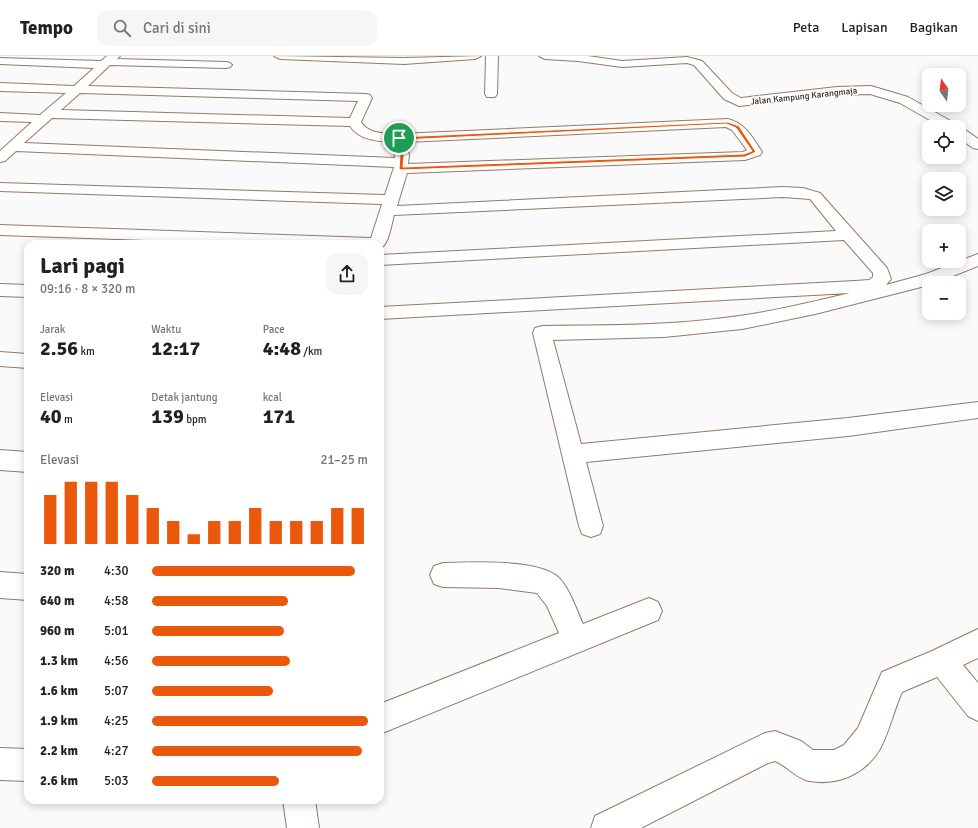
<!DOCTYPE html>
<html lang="id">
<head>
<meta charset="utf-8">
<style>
  :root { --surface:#fff; --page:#f6f6f6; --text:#202124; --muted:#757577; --line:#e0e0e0; --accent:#ea580c }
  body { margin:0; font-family:Signika,sans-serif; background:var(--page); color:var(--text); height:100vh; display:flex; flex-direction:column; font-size:15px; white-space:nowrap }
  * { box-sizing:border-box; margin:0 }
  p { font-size:13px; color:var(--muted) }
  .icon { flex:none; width:22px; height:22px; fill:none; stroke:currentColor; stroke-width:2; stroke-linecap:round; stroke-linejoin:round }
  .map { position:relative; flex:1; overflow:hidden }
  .drawer { position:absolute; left:24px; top:184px; width:360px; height:564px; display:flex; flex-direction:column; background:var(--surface); border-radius:12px; box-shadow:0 2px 10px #0003 }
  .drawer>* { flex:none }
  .needle { width:26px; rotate:346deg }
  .buttons { position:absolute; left:922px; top:12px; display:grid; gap:8px }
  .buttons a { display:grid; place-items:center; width:44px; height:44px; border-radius:8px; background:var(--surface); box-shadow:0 2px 10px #0003; font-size:20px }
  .pin { position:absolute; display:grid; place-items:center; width:34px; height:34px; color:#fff; margin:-17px; border:2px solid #fff; border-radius:50%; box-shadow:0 1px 4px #0007 }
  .round { display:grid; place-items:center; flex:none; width:42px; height:42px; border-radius:12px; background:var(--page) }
  .overview { display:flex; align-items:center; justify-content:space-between; height:68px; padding:0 16px }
  h1 { font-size:22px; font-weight:700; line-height:30px }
  .figures { display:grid; grid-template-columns:repeat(3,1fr); gap:6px; height:68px; padding:4px 16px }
  .figures div { display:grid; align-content:center }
  .figures b { font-size:20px; font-weight:700 }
  .figures small { font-size:11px; font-weight:400 }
  .figures p { font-size:11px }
  .chart { height:112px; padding:8px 16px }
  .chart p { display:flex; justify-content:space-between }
  .chart svg { width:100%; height:72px; margin-top:4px; stroke:var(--accent); stroke-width:6 }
  ul { padding:0 16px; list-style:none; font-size:13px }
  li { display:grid; grid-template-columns:64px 48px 1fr; align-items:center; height:30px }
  li i { height:10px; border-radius:5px; background:var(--accent) }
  header { display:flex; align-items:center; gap:24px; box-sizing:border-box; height:56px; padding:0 20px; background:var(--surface); border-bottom:1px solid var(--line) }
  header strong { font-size:19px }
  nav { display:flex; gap:22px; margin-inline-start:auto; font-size:14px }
  .search { width:280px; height:36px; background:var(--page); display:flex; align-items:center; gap:10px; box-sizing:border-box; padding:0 14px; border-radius:12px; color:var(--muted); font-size:15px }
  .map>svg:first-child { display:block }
</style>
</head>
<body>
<header>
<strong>Tempo</strong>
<div class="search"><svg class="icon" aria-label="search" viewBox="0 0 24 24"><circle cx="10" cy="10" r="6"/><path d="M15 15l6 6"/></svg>Cari di sini</div>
<nav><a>Peta</a><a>Lapisan</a><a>Bagikan</a></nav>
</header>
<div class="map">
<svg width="978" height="772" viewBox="0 0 978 772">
  <rect width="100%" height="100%" fill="#fafafa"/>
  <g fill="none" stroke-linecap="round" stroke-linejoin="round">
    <defs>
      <g id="minor">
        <path d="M107 0H120L117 3 226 6 230 7 232 9 230 11 226 12 110 9 88 30 366 38 370 39 372 42 361 66C369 79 386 77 399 78L728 63C745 67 753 82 762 96L760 99 745 104 407 117 397 150 783 131 803 132 820 137 887 212 891 223 886 229 926 218 978 198V210L938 226 929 227V229L815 258 742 273 664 281 553 284 581 388 848 362 978 346V362L848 380 586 406 603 470 600 478 591 481 582 478 579 470 533 277 535 272 542 270C603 269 664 270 724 262 767 257 808 247 850 237L380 263V251L855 225 869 224 873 221V217L844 184 380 209V199L836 175 810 143 783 141 394 159C391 169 389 189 380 192V188H261L0 179V169L371 182 382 148 0 135V127L385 139 394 111 16 95 5 105 0 106V95L32 66 0 65V57L40 59 66 37 0 35V27L74 30 94 12 0 8V2L101 5ZM80 37 358 45 350 62 61 54ZM52 62 350 70C359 84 377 85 393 86L395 102 24 87ZM726 71 732 74 747 94 743 96 408 108 409 99 406 86Z"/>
        <polygon points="274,0 404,2 481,0 475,3 404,8 280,3"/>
        <polygon points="486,0 498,0 497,38 495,41 487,41 485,38"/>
        <polygon points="539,0 588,0 622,5 687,1 702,5 732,37 741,42 837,31 871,30 908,41 956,68 958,71 942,71 900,47 870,38 837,39 739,50 724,43 694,9 687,7 622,11 578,5 545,3"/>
        <polygon points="959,72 964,73 978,83 978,93 973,92 959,82"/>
        <polygon points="0,228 28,229 28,241 0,240"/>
        <polygon points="0,296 28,298 28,312 0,310"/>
        <polygon points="0,394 28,396 28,416 0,414"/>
        <path d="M443 507C470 506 538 503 558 521 569 531 577 555 583 568L649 542 658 546 662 555 658 564 380 678V648L559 577 547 550 537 537 499 532 443 531 434 528 430 519 434 510Z"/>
        <polygon points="0,516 28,518 28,544 0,542"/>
        <path d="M978 573V602L963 609 978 627V665L968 660 937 621 902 636C894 654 889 676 880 693 865 718 838 730 809 725 796 722 787 710 775 705L768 707 641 772H591L595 760 765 677 775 675 801 685 813 694H834L844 689 858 672 882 616 932 595Z"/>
        <polygon points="0,692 28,693 28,725 0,724"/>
        <polygon points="283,744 315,744 319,772 287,772"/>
      </g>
    </defs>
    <use href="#minor" stroke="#987964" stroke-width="2"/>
    <use href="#minor" fill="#fff" fill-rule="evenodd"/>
  </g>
  <path fill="#ea580c" stroke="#fff" fill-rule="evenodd" d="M728 66 739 70 756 96 745 101 401 114 399 113 400 99 397 82 399 81ZM727 68 736 72 752 95 744 98 403 111 404 99 401 84Z"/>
  <g text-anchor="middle" stroke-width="3" stroke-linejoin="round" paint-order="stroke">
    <g font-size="9" fill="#362920" stroke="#fff">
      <text transform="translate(804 40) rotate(-6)" y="3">Jalan Kampung Karangmaja</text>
    </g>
  </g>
</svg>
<div class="buttons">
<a><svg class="needle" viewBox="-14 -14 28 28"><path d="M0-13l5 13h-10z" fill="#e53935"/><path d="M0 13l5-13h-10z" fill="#757577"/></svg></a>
<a><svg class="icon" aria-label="locate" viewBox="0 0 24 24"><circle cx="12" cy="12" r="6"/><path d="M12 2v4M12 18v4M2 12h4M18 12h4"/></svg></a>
<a><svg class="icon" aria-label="layers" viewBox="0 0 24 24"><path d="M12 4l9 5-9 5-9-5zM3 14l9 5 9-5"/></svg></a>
<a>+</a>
<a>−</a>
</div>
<div class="pin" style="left:399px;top:82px;background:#1e9e55"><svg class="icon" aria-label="arrive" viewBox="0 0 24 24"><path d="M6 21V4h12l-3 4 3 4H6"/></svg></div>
<section class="drawer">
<div class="overview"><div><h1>Lari pagi</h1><p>09:16 · 8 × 320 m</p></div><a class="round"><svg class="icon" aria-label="share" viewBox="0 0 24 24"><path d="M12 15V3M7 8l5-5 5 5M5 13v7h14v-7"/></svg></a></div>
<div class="figures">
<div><p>Jarak</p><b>2.56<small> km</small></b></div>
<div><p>Waktu</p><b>12:17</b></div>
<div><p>Pace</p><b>4:48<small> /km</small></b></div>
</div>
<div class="figures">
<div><p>Elevasi</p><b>40<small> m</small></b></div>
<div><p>Detak jantung</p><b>139<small> bpm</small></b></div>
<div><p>kcal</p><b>171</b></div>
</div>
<div class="chart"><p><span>Elevasi</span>21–25 m</p>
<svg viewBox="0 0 160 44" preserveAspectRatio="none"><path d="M5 44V14M15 44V6M25 44V6M35 44V6M45 44V14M55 44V22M65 44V30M75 44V38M85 44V30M95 44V30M105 44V22M115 44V30M125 44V30M135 44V30M145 44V22M155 44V22"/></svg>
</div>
<ul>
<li><b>320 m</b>4:30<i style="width:94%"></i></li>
<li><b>640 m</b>4:58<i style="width:63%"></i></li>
<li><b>960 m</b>5:01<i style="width:61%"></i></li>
<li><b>1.3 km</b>4:56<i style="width:64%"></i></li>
<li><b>1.6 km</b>5:07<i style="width:56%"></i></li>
<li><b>1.9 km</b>4:25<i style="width:100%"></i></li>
<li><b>2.2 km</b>4:27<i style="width:97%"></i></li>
<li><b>2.6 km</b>5:03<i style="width:59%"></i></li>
</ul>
</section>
</div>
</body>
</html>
